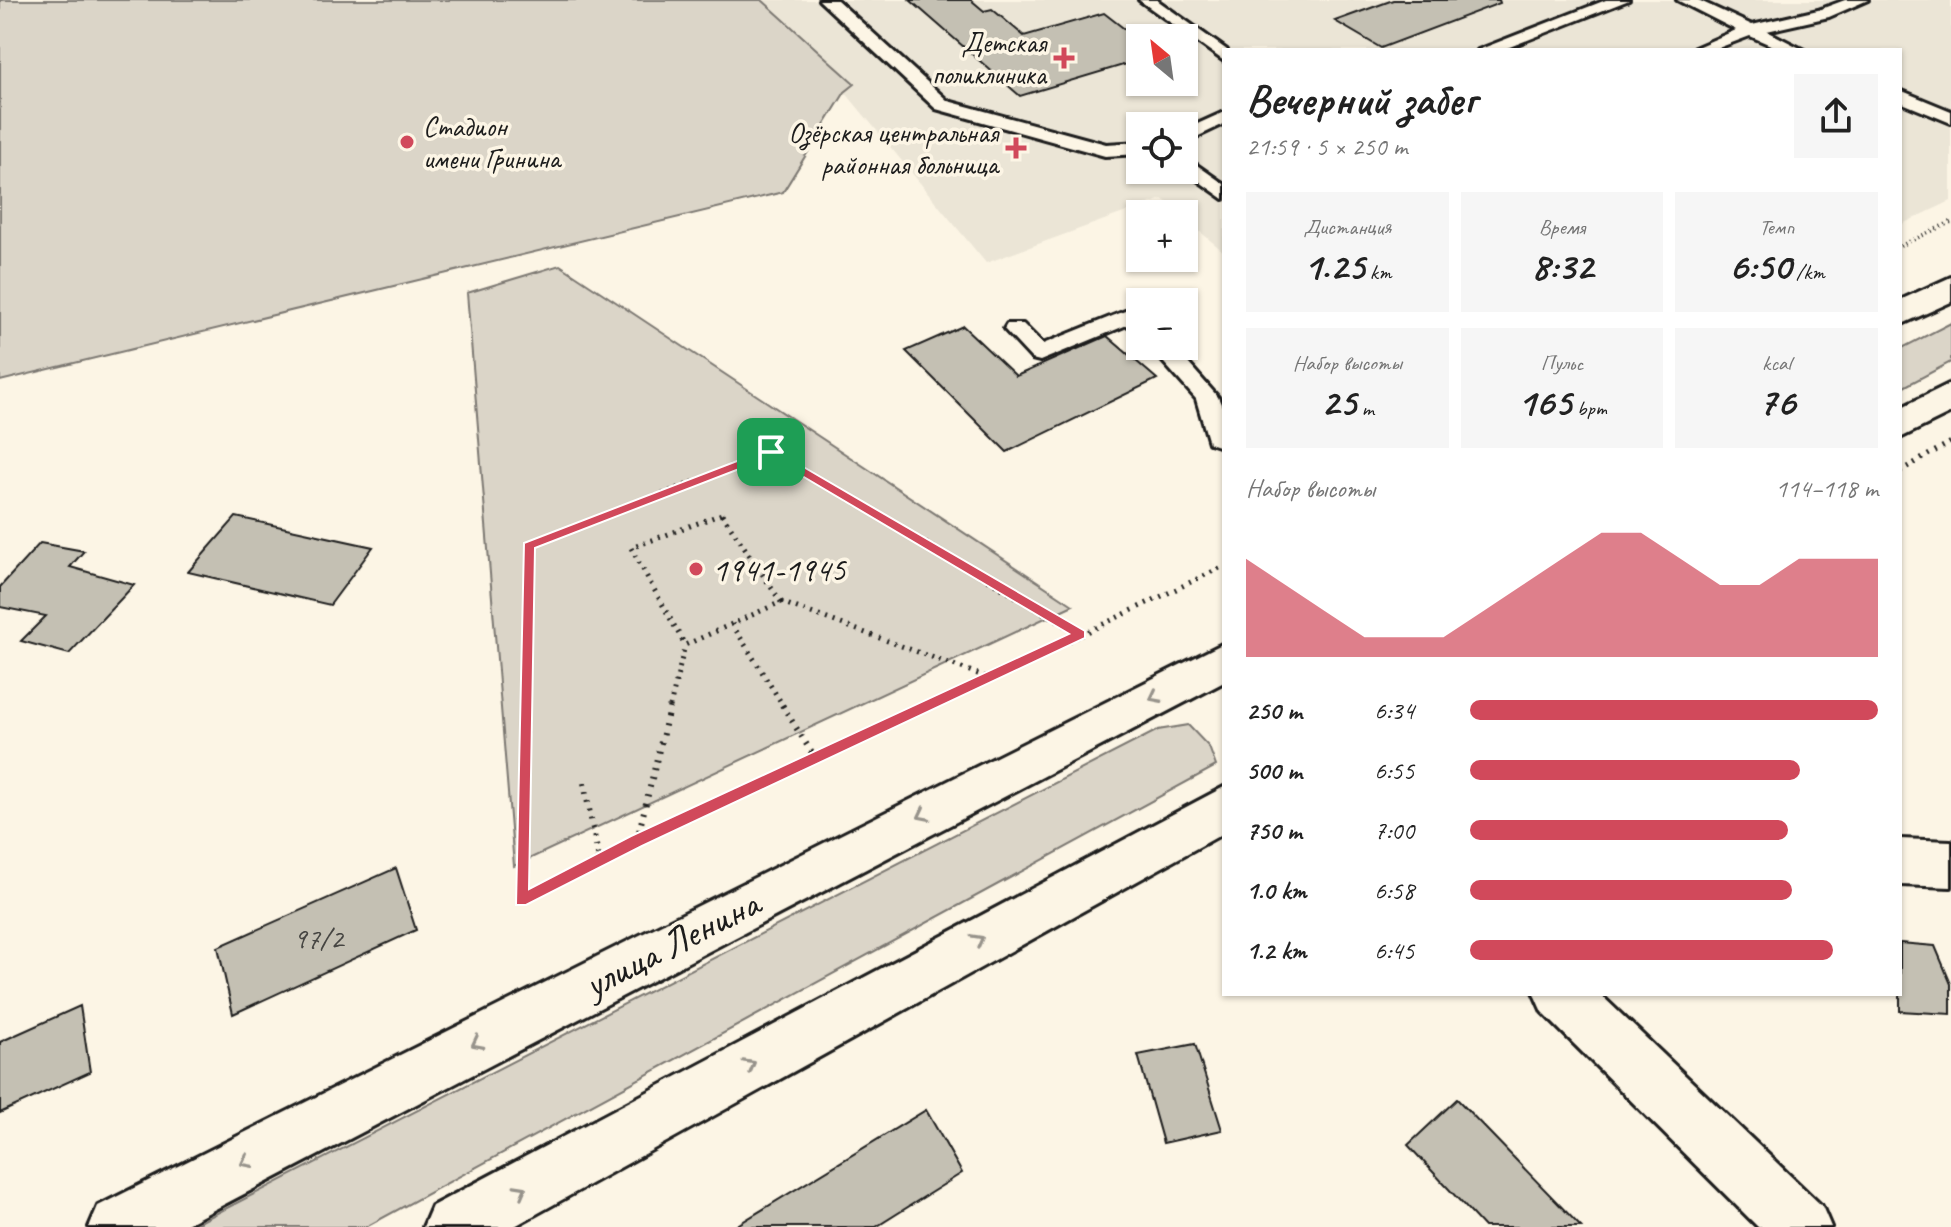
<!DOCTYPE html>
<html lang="ru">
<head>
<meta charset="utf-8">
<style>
  :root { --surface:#fff; --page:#f6f6f6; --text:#222; --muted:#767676; --accent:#d1495b }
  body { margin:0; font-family:Caveat,sans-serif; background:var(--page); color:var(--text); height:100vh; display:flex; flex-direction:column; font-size:30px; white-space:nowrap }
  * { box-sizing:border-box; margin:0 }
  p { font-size:26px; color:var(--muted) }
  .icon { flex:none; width:44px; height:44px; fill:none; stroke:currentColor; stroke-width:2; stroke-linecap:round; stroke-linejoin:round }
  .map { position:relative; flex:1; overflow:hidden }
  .sheet { position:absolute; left:1222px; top:48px; width:680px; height:948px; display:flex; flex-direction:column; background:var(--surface); border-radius:0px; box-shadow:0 2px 6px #0004 }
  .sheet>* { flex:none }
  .needle { width:52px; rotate:331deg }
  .fabs { position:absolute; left:1126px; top:24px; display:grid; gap:16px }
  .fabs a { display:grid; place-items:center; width:72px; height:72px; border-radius:0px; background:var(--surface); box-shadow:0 2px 6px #0004; font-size:40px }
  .pin { position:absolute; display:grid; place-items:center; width:68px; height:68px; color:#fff; margin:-34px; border-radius:16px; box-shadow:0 4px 12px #0006 }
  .round { display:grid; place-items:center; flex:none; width:84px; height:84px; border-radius:0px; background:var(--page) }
  .overview { display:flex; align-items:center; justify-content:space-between; height:136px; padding:0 24px }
  h1 { font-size:44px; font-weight:700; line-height:60px }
  .figures { display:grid; grid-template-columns:repeat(3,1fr); gap:12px; height:136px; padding:8px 24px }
  .figures div { display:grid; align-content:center; border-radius:0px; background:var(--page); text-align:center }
  .figures b { font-size:40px; font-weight:700 }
  .figures small { font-size:22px; font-weight:400 }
  .figures p { font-size:22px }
  .chart { height:224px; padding:16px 24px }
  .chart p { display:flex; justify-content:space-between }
  .chart svg { width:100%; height:144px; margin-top:8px; fill:var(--accent); opacity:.7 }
  ul { padding:0 24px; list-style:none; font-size:26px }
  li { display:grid; grid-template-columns:128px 96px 1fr; align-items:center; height:60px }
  li i { height:20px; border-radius:10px; background:var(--accent) }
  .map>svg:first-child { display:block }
</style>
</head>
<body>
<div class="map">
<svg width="1951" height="1227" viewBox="0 0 1951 1227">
  <rect width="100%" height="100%" fill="#fcf5e5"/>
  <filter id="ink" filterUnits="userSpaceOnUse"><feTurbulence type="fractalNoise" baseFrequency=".0125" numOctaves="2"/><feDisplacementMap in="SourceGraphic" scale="16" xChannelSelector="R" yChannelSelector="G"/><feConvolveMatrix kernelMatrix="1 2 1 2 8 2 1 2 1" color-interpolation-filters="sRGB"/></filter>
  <g filter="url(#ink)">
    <path fill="#ebe5d6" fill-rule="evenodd" d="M762 0H1951V201L1900 225V50H1224V252L1184 218V214L1162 199 986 263 845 92 855 83ZM1140 38H1184V82H1140ZM1140 126H1184V170H1140Z"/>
    <g fill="#dbd5c8" stroke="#7c7872" stroke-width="2">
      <polygon points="0,0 762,0 855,84 845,92 783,192 0,381"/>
      <polygon points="560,265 1073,605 514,866 467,293"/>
      <polygon points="1951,323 1951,362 1900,389 1900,349"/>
      <polygon points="1188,725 1209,747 1216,766 366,1227 190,1227 1158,730"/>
    </g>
    <g fill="#c4c0b3" stroke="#1c1c1c" stroke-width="2">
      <polygon points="910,0 971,0 984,11 992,9 1024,36 1104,13 1140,41 1140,60 1020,96"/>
      <polygon points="1393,0 1499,0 1500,3 1381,48 1335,21"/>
      <polygon points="963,326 1016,376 1107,336 1157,379 1007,452 906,351"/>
      <polygon points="236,517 373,547 330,605 188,572"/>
      <polygon points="40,543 84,551 70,567 134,585 69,654 21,641 46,616 0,607 0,587"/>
      <polygon points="396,868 416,930 233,1014 218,947"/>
      <polygon points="1900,943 1935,946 1951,984 1951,1014 1900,1011"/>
      <polygon points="80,1006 90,1072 0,1113 0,1042"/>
      <polygon points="1195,1044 1222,1130 1163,1143 1138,1055"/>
      <polygon points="1457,1099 1581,1227 1484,1227 1408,1145"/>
      <polygon points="926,1110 962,1173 876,1227 734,1227"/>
    </g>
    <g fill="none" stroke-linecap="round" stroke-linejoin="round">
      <defs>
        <g id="lane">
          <polygon points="819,0 837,0 948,101 1106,144 1140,142 1140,154 1105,156 936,109"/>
          <polygon points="1139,0 1157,0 1227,50 1224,61"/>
          <polygon points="1606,0 1629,0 1502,50 1478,50"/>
          <polygon points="1677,0 1698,0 1752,25 1818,10 1845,0 1868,0 1829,17 1767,31 1804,50 1782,50 1750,36 1713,50 1690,50 1736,30"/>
          <polygon points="1900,90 1951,111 1951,123 1900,102"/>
          <polygon points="1224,112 1224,124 1184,143 1184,130"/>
          <polygon points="1184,156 1224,184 1224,199 1183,170"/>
          <polygon points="1130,309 1140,314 1140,333 1127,325 1040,361 1032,359 1004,329 1007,324 1023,324 1043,344"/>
          <polygon points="1149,346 1173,346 1218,397 1224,411 1224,448 1209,443 1196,399"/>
        </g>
        <g id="street">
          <polygon points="1900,839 1951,841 1951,887 1900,885"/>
          <polygon points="1534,994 1600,994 1822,1206 1831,1227 1758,1227 1542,1012"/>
        </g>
        <g id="secondary">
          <polygon points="1951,277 1951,302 1900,325 1900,300"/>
          <polygon points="1951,383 1951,413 1900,438 1900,408"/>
          <polygon points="1224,643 1224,682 181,1227 89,1227 98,1206"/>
          <polygon points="1224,787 1224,833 513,1227 423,1227 432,1206"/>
        </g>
      </defs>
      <use href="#lane" stroke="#1c1c1c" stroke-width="6"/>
      <use href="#street" stroke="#1c1c1c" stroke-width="6"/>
      <use href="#secondary" stroke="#1c1c1c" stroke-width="6"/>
      <polyline stroke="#1c1c1c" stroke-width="4" stroke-dasharray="1 4" stroke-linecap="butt" points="1900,246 1951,222"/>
      <g stroke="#1c1c1c" stroke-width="5" stroke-dasharray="2 6" stroke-linecap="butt">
        <polyline points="1900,471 1951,442"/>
        <polygon points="722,514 781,602 685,645 631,548"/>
        <polyline points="781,602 986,677"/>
        <polyline points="732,624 784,707"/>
        <polyline points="1081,635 1224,566"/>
        <polyline points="525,707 529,546 771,452 1081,635 926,707"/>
        <polyline points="670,707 685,645"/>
      </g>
      <g stroke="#1c1c1c" stroke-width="6" stroke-dasharray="2 7" stroke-linecap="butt">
        <polyline points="525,705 521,900 599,860"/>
        <polyline points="782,705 815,758"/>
        <polyline points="584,783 599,860"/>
        <polyline points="637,840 670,705"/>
        <polyline points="599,860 930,705"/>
      </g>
      <use href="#lane" fill="#fcf5e5" fill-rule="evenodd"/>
      <use href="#street" fill="#fcf5e5" fill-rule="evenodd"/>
      <use href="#secondary" fill="#fcf5e5" fill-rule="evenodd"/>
    </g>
    <defs><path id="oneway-chevron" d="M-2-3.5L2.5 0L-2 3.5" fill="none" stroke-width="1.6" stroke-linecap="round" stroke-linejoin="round" transform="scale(2)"/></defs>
    <g stroke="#97938b">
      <use href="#oneway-chevron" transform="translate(1155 697) rotate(153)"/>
      <use href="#oneway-chevron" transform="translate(923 815) rotate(153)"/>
      <use href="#oneway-chevron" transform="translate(978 940) rotate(-29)"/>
      <use href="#oneway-chevron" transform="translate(477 1043) rotate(153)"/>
      <use href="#oneway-chevron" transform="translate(750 1065) rotate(-29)"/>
      <use href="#oneway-chevron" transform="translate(246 1162) rotate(153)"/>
      <use href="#oneway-chevron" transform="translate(521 1190) rotate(-29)"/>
    </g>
  </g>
  <path fill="#d1495b" stroke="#fff" stroke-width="2" fill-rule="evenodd" d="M771 448 1085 631V638L642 846 526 905H516L524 543ZM770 457 1069 634 631 836 529 889 535 548Z"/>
  <g fill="#d1495b" stroke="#fcf5e5" stroke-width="3">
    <path d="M1060 46h8v8h8v8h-8v8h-8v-8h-8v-8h8z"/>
    <circle cx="407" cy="142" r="8"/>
    <path d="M1012 136h8v8h8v8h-8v8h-8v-8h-8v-8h8z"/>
    <circle cx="696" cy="569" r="8"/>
  </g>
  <g text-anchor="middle" stroke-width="7" stroke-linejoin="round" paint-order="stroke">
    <g font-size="28" fill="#1c1c1c" stroke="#fcf5e5" text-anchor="end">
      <text x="1046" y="52">Детская<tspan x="1046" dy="32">поликлиника</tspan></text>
      <text x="423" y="136" text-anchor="start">Стадион<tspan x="423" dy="32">имени Гринина</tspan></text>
      <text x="998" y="142">Озёрская центральная<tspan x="998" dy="32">районная больница</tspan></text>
    </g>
    <g font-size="30" fill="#464542">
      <text x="318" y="948">97/2</text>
    </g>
    <g font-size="34" fill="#1c1c1c" stroke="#fcf5e5" text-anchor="start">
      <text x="712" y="581">1941-1945</text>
    </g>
    <g font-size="40" fill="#1c1c1c" stroke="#fcf5e5">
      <text transform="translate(671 943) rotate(-27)" y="14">улица Ленина</text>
    </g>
  </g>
</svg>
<div class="fabs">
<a><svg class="needle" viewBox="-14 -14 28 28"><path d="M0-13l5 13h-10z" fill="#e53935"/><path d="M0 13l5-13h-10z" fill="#767676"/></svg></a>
<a><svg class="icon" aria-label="locate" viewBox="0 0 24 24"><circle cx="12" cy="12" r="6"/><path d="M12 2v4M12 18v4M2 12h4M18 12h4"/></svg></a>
<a>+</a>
<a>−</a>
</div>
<div class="pin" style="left:771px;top:452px;background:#1e9e55"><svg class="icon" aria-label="arrive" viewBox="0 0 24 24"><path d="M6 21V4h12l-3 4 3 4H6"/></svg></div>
<section class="sheet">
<div class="overview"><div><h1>Вечерний забег</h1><p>21:59 · 5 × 250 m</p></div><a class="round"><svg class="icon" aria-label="share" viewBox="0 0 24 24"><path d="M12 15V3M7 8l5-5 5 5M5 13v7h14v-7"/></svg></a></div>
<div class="figures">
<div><p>Дистанция</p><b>1.25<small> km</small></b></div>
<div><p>Время</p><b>8:32</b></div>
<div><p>Темп</p><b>6:50<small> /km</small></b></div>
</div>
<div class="figures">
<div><p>Набор высоты</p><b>25<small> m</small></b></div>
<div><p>Пульс</p><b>165<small> bpm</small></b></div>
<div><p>kcal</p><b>76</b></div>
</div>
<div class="chart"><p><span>Набор высоты</span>114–118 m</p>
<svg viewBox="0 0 160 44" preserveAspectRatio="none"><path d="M0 44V14L10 22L20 30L30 38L40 38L50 38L60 30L70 22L80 14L90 6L100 6L110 14L120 22L130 22L140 14L150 14L160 14V44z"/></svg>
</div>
<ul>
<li><b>250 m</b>6:34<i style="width:100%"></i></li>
<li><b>500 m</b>6:55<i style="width:81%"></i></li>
<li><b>750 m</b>7:00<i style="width:78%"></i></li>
<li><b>1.0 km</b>6:58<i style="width:79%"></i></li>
<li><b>1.2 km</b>6:45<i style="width:89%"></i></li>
</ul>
</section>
</div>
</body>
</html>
